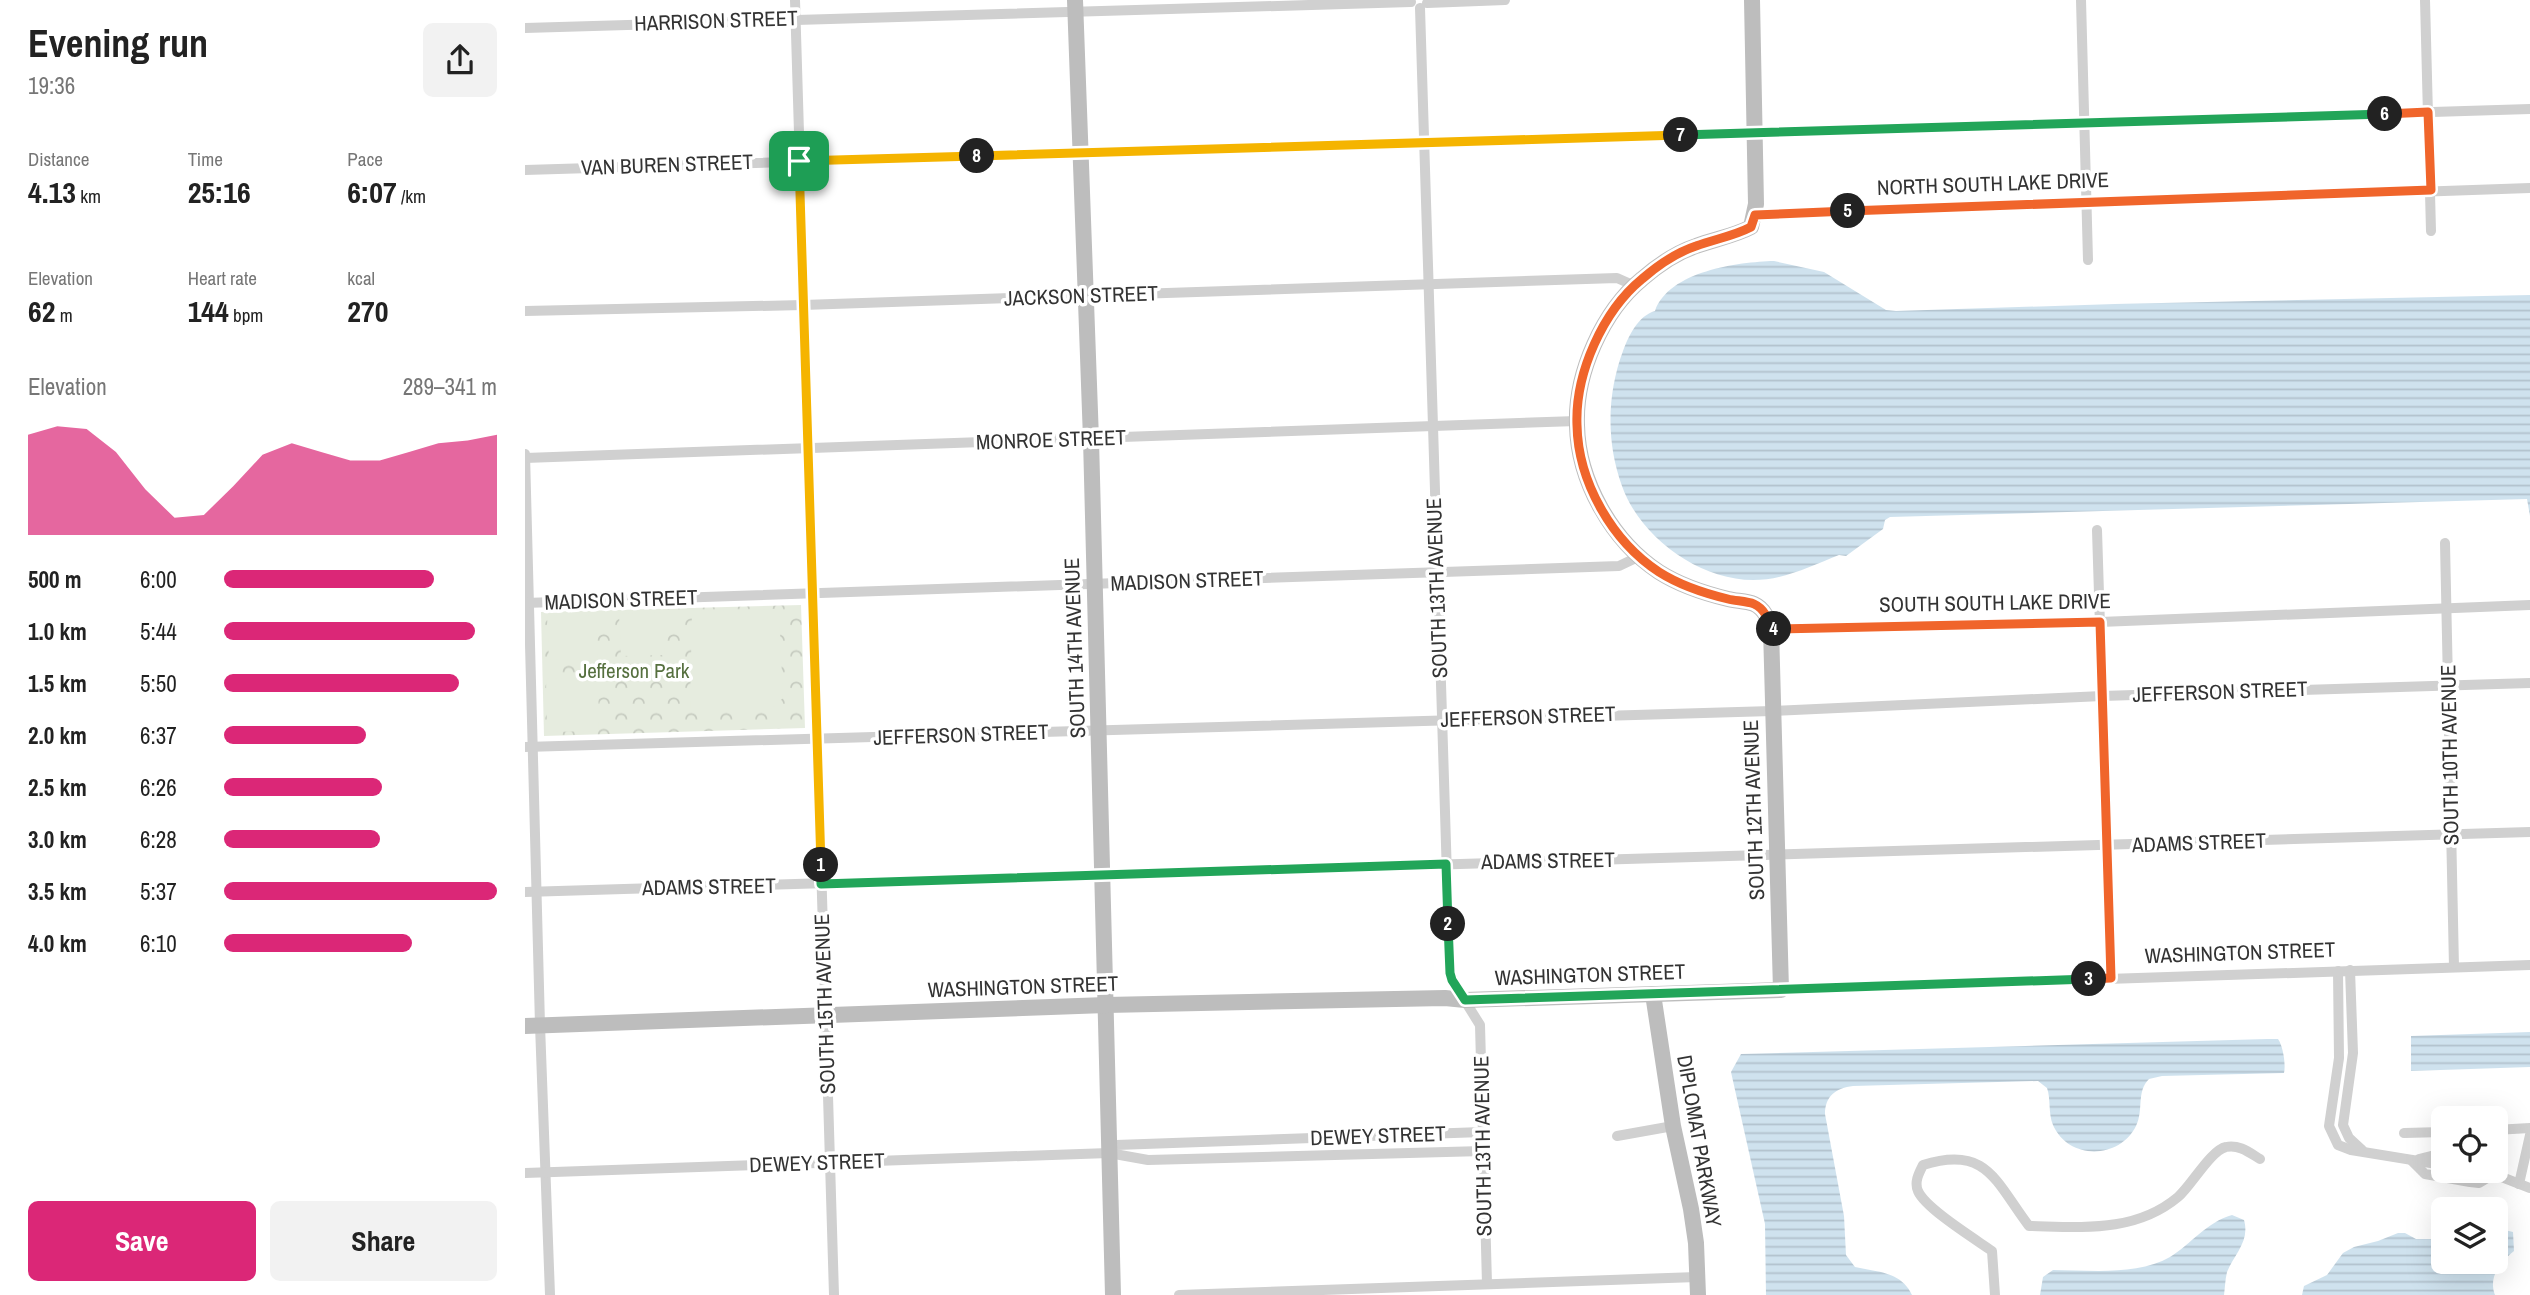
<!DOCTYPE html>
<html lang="en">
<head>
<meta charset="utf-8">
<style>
  :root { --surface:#fff; --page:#f2f2f2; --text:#222; --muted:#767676; --accent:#db2777 }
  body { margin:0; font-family:"Archivo Narrow",sans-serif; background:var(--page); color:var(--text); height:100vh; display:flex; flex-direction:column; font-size:26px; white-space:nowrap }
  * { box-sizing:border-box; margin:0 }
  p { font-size:23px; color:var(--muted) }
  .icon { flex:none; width:38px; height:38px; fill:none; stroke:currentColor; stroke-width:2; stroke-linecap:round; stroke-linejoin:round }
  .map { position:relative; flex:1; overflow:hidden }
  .side { display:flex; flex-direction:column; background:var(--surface); width:525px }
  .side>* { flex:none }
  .fabs { position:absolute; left:1906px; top:1106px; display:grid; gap:14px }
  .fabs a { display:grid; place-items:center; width:77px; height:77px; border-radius:10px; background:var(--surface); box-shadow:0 7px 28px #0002; font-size:35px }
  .pin { position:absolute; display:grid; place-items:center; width:60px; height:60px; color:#fff; margin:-30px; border-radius:14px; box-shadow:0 4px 10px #0006 }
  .km { position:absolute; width:35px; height:35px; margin:-18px; border-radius:50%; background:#222; color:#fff; font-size:19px; line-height:35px; text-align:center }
  .round { display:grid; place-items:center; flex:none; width:74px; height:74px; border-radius:10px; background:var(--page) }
  .headline { display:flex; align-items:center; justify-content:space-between; height:119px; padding:0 28px }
  h1 { font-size:38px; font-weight:700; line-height:52px }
  .stats { display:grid; grid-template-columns:repeat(3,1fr); gap:10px; height:119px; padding:7px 28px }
  .stats div { display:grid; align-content:center }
  .stats b { font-size:30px; font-weight:700 }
  .stats small { font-size:19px; font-weight:400 }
  .stats p { font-size:19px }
  .chart { height:196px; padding:14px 28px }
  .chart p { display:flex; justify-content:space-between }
  .chart svg { width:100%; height:126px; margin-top:7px; fill:var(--accent); opacity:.7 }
  .action { display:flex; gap:14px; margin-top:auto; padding:14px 28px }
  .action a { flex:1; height:80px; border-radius:10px; background:var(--accent); color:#fff; font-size:28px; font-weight:700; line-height:80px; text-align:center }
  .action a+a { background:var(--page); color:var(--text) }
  ul { padding:0 28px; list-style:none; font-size:23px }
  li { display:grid; grid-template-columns:112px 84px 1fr; align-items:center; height:52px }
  li i { height:18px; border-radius:9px; background:var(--accent) }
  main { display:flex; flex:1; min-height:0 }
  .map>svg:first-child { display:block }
</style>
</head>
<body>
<main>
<section class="side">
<div class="headline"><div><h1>Evening run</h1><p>19:36</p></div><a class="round"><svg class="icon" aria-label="share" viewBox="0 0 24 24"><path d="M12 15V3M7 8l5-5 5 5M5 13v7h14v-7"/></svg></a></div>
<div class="stats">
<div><p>Distance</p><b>4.13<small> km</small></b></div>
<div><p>Time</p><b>25:16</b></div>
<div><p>Pace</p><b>6:07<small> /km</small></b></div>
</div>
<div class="stats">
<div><p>Elevation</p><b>62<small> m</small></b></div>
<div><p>Heart rate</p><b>144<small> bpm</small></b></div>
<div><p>kcal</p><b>270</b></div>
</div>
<div class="chart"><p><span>Elevation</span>289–341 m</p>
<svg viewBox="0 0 160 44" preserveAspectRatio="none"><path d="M0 44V9L10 6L20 7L30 15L40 28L50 38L60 37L70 27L80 16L90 12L100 15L110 18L120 18L130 15L140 12L150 11L160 9V44z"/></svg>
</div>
<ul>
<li><b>500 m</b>6:00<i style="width:77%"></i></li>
<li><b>1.0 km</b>5:44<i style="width:92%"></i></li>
<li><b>1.5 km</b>5:50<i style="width:86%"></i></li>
<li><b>2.0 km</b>6:37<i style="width:52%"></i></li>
<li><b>2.5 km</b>6:26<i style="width:58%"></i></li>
<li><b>3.0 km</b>6:28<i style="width:57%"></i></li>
<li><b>3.5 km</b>5:37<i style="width:100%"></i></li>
<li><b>4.0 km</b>6:10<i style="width:69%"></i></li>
</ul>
<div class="action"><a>Save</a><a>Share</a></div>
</section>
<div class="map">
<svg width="2005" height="1295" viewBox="0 0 2005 1295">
  <defs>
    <pattern id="park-crowns" width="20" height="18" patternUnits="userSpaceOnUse" patternTransform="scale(1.75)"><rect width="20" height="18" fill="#e6ecdf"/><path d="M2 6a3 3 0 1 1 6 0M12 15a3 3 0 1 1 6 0" fill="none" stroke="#c6cbc0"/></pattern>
    <pattern id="water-rules" width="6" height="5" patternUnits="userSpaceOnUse" patternTransform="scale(1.75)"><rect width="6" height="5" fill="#cfe2ee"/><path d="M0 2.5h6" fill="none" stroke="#b2c2cd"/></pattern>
  </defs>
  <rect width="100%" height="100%" fill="#fff"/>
  <polygon fill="url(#park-crowns)" points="276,605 280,728 19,736 16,612"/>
  <g fill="#e6ecdf">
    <polygon points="254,609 258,698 246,709 165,709 167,611"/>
    <polygon points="139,612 140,655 96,656 94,614"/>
    <polygon points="71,615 73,658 24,660 22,616"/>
    <polygon points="73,678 74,731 22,732 21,679"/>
  </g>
  <g fill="url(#water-rules)">
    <path d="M1249 261 1299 272 1361 310 1371 311 1590 304 2005 295V516L2002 499 1365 517 1360 520 1358 529 1321 556 1314 555C1286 566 1259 580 1228 580 1174 580 1115 537 1097 486 1081 442 1082 394 1098 351 1104 335 1113 316 1130 311 1144 271 1213 262 1249 261Z"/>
    <polygon points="2005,1032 2005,1067 1886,1071 1886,1036"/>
    <path d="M1742 1039H1753C1758 1046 1761 1064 1759 1073L1637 1076 1624 1079C1611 1092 1619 1110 1611 1126 1595 1159 1544 1161 1528 1125 1523 1113 1526 1099 1522 1088L1513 1081 1328 1086C1311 1088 1300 1096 1300 1114L1319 1216 1321 1255 1330 1267C1351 1272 1376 1271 1387 1295H1241L1240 1224 1206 1072 1216 1054Z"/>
    <path d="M1707 1215 1719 1220C1725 1241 1710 1253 1702 1272 1700 1280 1700 1288 1699 1295H1515L1518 1277 1528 1270C1564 1270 1612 1276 1645 1257 1666 1244 1682 1222 1707 1215Z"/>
    <path d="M1971 1228 1988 1232 1989 1251C1975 1262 1963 1277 1970 1295H1777L1779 1286 1802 1275 1818 1253 1829 1247 1853 1241 1873 1233H1880L1891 1239H1918V1262H1970Z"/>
  </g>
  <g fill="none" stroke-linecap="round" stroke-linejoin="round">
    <g stroke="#d0d0d0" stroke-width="10">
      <polyline points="270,0 309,1295"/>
      <polyline points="1556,0 1563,260"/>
      <polyline points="1900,0 1906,231"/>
      <polyline points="902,3 980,0"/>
      <polyline points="895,8 925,973 927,980 955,1025 962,1284"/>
      <polyline points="0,28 886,2"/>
      <polyline points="0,170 2005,109"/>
      <polyline points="1230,215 2005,188"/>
      <polyline points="0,311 278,305 1092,278 1110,286"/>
      <polyline points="0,454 15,1025 25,1295"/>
      <polyline points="0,458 1052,421"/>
      <polyline points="1572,530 1586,978"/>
      <polyline points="1920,543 1929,967"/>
      <polyline points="0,603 1094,566 1113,557"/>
      <polyline points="1246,629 1575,622 2005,605"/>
      <polyline points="0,747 1247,711 1577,696 2005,683"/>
      <polyline points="0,892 2005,832"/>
      <polyline points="1825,970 1828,1053 1818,1125 1824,1138 1837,1150"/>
      <polyline points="1813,971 1814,1058 1804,1126 1813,1145 1826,1150 1918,1165"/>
      <polyline points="1256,990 2005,965"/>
      <polyline points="1970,1130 2005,1128"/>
      <polyline points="1879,1133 1918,1132"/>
      <polyline points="1092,1136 1148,1126"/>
      <polyline points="584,1153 591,1145 957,1132"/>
      <polyline points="1894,1159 1918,1153"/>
      <polyline points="1887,1161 1900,1174 1945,1182 1954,1183 1969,1174"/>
      <polyline points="1949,1171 1969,1174 2005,1188"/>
      <polyline points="0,1173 584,1153 623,1160 958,1151"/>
      <polyline points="1994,1184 2005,1135"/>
      <polyline points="654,1295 1172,1277"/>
      <path d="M1470 1295 1467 1251C1450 1239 1400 1208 1393 1191 1389 1182 1394 1173 1398 1165 1462 1145 1470 1181 1504 1226 1557 1227 1610 1233 1653 1197 1666 1186 1686 1150 1701 1147 1714 1144 1725 1153 1735 1159"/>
    </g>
    <g stroke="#bdbdbd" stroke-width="16">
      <polyline points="550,0 566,439 588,1295"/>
      <polyline points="1128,994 1148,1126 1166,1209 1171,1243 1173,1295"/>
      <path d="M0 1026 581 1005 920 998 940 1000 1256 990 1246 629C1243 619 1240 609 1229 604 1222 601 1211 601 1203 599 1178 593 1156 586 1134 572 1087 541 1053 481 1052 425 1050 373 1078 311 1117 279 1132 266 1153 252 1171 246 1190 239 1209 236 1226 227L1231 204 1227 0"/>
    </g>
  </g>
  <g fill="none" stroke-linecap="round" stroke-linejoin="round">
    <defs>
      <polyline id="split-1" points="274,161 296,865"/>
      <polyline id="split-2" points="296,865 296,884 921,864 923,924"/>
      <polyline id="split-3" points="923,924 925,973 927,980 940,1000 1564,979"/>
      <polyline id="split-4" points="1249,629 1575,622 1586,978 1564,979"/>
      <path id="split-5" d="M1249 629H1246C1243 619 1240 609 1229 604 1222 601 1211 601 1203 599 1178 593 1156 586 1134 572 1087 541 1053 482 1052 425 1050 373 1078 311 1117 279 1132 266 1153 252 1171 246 1190 239 1209 236 1226 227L1230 215 1323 211"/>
      <polyline id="split-6" points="1323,211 1906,190 1903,112 1860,114"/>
      <polyline id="split-7" points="1156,135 1860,114"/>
      <polyline id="split-8" points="452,156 1156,135"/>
      <polyline id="split-9" points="274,161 452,156"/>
    </defs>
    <use href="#split-1" stroke="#fff" stroke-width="14"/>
    <use href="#split-2" stroke="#fff" stroke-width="14"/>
    <use href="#split-3" stroke="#fff" stroke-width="14"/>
    <use href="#split-4" stroke="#fff" stroke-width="14"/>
    <use href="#split-5" stroke="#fff" stroke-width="14"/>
    <use href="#split-6" stroke="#fff" stroke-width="14"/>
    <use href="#split-7" stroke="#fff" stroke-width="14"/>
    <use href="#split-8" stroke="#fff" stroke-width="14"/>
    <use href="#split-9" stroke="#fff" stroke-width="14"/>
    <use href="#split-1" stroke="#f5b400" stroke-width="9"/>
    <use href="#split-2" stroke="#22a559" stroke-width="9"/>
    <use href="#split-3" stroke="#22a559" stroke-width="9"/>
    <use href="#split-4" stroke="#f0652b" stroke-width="9"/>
    <use href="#split-5" stroke="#f0652b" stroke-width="9"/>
    <use href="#split-6" stroke="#f0652b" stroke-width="9"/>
    <use href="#split-7" stroke="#22a559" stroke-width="9"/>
    <use href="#split-8" stroke="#f5b400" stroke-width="9"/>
    <use href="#split-9" stroke="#f5b400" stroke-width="9"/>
  </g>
  <g text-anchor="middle" stroke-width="7" stroke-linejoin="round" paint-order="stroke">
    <g font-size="21" fill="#333" stroke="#fff">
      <text transform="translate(191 21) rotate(-2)" y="7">HARRISON STREET</text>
      <text transform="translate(142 165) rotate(-2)" y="7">VAN BUREN STREET</text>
      <text transform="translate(1468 184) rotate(-2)" y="7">NORTH SOUTH LAKE DRIVE</text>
      <text transform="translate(556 296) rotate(-2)" y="7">JACKSON STREET</text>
      <text transform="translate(526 440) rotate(-2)" y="7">MONROE STREET</text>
      <text transform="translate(662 581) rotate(-2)" y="7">MADISON STREET</text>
      <text transform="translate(912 588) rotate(-92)" y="7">SOUTH 13TH AVENUE</text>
      <text transform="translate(96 600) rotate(-2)" y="7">MADISON STREET</text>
      <text transform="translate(1470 603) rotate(-1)" y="7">SOUTH SOUTH LAKE DRIVE</text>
      <text transform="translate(550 648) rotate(-92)" y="7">SOUTH 14TH AVENUE</text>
      <text transform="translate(1695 692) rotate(-2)" y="7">JEFFERSON STREET</text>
      <text transform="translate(1003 717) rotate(-2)" y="7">JEFFERSON STREET</text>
      <text transform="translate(436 735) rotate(-2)" y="7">JEFFERSON STREET</text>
      <text transform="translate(1925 755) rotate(-91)" y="7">SOUTH 10TH AVENUE</text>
      <text transform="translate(1229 810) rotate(-92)" y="7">SOUTH 12TH AVENUE</text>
      <text transform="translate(1674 843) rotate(-2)" y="7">ADAMS STREET</text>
      <text transform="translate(1023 861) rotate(-1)" y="7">ADAMS STREET</text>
      <text transform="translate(184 887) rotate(-1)" y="7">ADAMS STREET</text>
      <text transform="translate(1715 953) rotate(-2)" y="7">WASHINGTON STREET</text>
      <text transform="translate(1065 975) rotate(-2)" y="7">WASHINGTON STREET</text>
      <text transform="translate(498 987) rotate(-2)" y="7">WASHINGTON STREET</text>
      <text transform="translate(300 1004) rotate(-92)" y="7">SOUTH 15TH AVENUE</text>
      <text transform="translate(853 1136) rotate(-2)" y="7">DEWEY STREET</text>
      <text transform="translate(1174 1141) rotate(80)" y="7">DIPLOMAT PARKWAY</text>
      <text transform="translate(958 1146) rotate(-91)" y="7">SOUTH 13TH AVENUE</text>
      <text transform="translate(292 1163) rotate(-2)" y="7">DEWEY STREET</text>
    </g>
    <g font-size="21" fill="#56703f" stroke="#fff">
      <text x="109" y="678">Jefferson Park</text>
    </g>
  </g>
</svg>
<div class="fabs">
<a><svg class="icon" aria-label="locate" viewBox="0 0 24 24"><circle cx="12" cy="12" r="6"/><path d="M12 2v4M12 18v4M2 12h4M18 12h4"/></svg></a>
<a><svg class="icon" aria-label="layers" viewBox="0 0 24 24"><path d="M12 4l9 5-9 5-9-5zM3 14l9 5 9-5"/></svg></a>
</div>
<div class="pin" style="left:274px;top:161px;background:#1e9e55"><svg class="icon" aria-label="arrive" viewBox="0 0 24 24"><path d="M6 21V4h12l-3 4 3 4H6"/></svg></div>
<b class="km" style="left:296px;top:865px">1</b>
<b class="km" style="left:923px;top:924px">2</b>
<b class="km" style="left:1564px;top:979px">3</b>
<b class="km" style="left:1249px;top:629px">4</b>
<b class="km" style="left:1323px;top:211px">5</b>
<b class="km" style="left:1860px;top:114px">6</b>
<b class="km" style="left:1156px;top:135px">7</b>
<b class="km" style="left:452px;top:156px">8</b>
</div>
</main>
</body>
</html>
